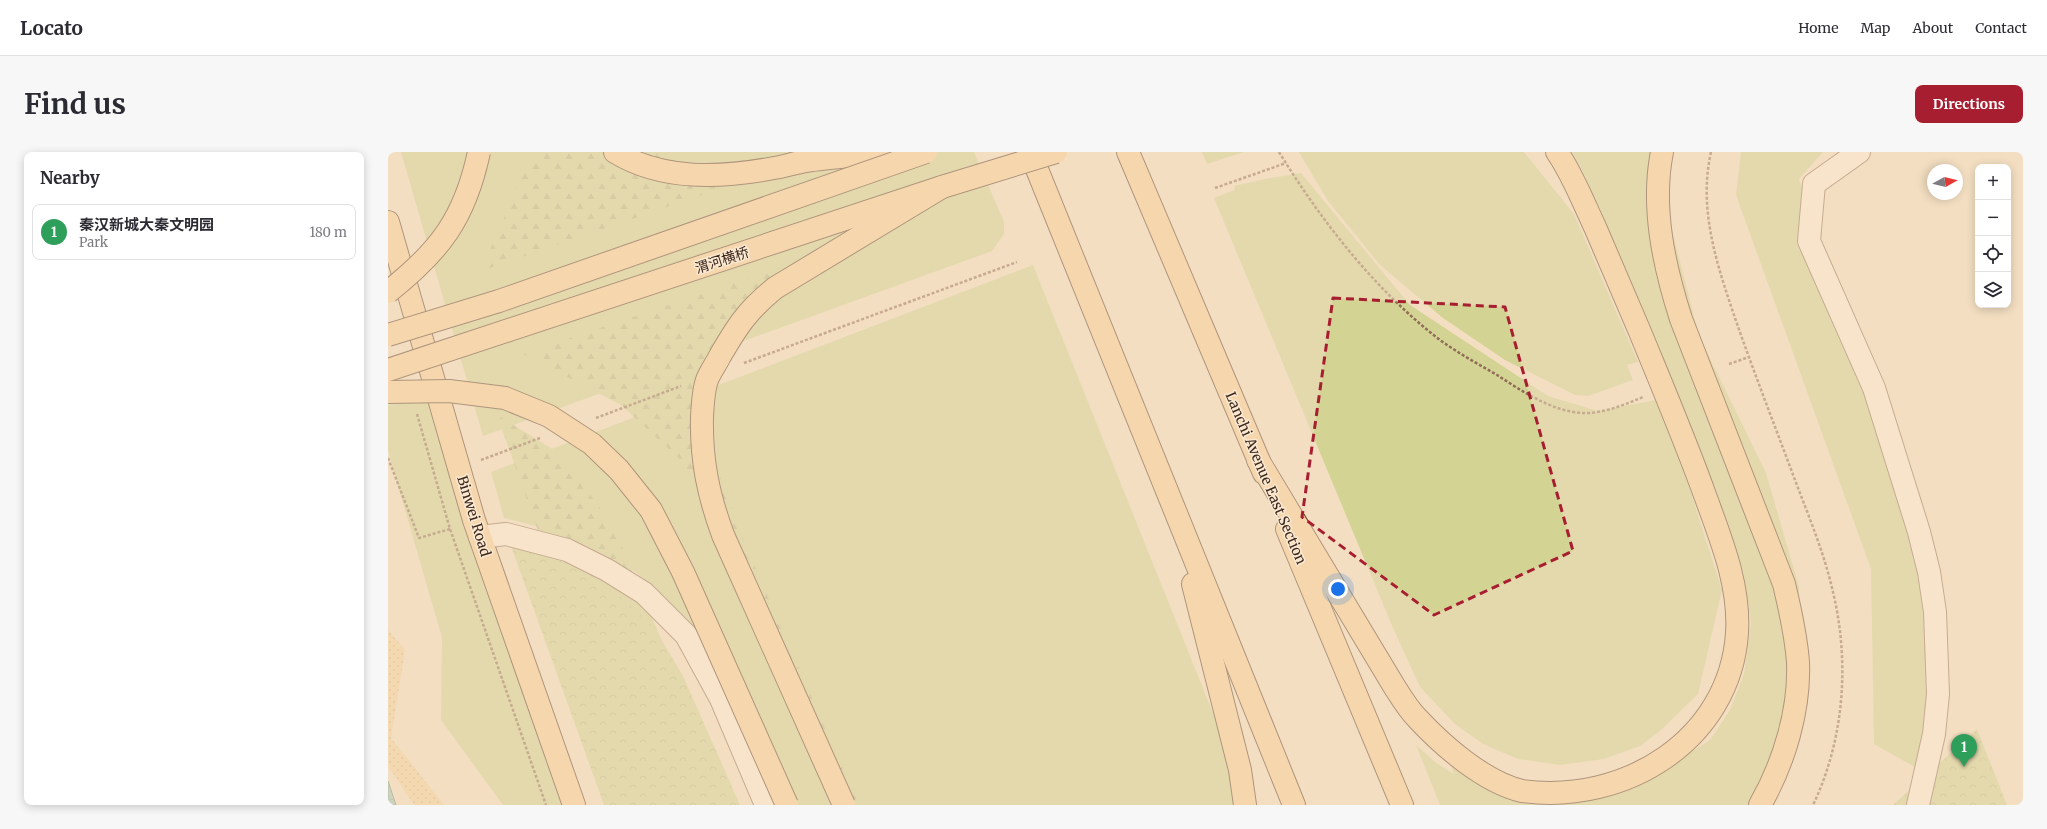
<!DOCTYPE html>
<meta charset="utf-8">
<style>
body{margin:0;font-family:Merriweather,"Noto Sans SC",serif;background:#f7f7f7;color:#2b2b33}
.controls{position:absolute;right:12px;top:12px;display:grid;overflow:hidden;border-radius:8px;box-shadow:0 2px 10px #0003}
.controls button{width:36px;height:36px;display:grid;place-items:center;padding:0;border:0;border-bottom:1px solid #e1e1e2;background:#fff;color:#2b2b33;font:20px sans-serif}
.compass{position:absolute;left:1539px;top:12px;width:36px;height:36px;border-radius:50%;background:#fff;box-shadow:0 2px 10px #0003;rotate:82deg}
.you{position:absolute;left:950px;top:437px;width:14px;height:14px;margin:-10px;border:3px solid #fff;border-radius:50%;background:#1a73e8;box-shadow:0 0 0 6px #1a73e833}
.badge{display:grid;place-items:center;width:26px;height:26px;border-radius:50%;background:#a71e30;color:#fff;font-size:13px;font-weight:700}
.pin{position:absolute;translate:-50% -33px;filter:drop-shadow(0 1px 2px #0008)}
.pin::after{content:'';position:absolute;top:21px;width:14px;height:12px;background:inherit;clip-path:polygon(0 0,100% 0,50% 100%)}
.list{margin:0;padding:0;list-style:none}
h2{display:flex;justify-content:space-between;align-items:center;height:52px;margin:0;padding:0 16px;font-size:17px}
h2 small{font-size:13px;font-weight:400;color:#7c7c81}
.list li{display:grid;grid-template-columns:26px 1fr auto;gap:12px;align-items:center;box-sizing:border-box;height:56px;margin:0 8px 8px;padding:0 8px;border:1px solid #e1e1e2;border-radius:8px}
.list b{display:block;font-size:15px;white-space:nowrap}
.list p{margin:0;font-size:13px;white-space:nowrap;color:#7c7c81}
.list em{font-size:13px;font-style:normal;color:#7c7c81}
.icon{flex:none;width:22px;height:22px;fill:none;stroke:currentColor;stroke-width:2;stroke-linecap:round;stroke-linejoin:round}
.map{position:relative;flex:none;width:1635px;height:653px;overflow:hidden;border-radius:8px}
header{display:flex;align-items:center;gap:24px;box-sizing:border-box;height:56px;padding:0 20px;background:#fff;border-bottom:1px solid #e1e1e2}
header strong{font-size:19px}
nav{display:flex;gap:22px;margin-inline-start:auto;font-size:14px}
.intro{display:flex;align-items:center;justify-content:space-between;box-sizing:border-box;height:96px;padding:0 24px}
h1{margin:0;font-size:28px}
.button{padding:10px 18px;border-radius:8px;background:#a71e30;color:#fff;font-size:14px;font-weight:700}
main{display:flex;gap:24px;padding:0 24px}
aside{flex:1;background:#fff;border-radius:8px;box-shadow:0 2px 10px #0003}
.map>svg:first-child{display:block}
.green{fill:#d3d394}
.forest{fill:url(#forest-firs)}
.sand{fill:url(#sand-dots)}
.park{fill:url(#park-crowns)}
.water{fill:url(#water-ripples);stroke:#6a9585}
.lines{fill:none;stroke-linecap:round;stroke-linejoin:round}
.minor-casing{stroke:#906d56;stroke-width:24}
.major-casing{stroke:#5d3c2b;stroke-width:24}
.path{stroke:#906d56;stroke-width:2.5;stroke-dasharray:3 2;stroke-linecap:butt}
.minor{stroke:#fdecd6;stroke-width:22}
.major{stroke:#fbce95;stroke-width:22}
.major-bridge-casing{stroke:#5d3c2b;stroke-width:24;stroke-linecap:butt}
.major-bridge{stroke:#fbce95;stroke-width:22}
.marked{fill:none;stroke:#a71e30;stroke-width:3;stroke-dasharray:8 5;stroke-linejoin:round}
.labels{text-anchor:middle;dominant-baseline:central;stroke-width:3;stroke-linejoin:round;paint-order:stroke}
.street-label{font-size:14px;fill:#3e281c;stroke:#fae9d2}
</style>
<header>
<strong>Locato</strong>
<nav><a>Home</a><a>Map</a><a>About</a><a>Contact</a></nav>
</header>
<div class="intro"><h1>Find us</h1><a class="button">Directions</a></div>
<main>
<aside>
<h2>Nearby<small></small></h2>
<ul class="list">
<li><span class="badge" style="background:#2e9e5b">1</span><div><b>秦汉新城大秦文明园</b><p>Park</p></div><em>180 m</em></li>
</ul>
</aside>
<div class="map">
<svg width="1635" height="653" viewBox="0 0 1635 653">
<defs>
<pattern id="forest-firs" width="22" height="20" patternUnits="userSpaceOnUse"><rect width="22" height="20" fill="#d3d394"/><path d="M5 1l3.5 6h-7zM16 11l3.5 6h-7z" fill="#b6b57f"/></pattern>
<pattern id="sand-dots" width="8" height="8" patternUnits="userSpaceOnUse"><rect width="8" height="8" fill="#f3d09b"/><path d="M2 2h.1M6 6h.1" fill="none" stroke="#d1b385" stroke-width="1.8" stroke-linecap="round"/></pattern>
<pattern id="park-crowns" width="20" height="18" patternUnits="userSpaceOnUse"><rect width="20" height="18" fill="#d3d394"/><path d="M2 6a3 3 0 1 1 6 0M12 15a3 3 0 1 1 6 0" fill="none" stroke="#b6b57f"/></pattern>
<pattern id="water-ripples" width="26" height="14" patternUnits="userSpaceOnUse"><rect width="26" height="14" fill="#a4c5b7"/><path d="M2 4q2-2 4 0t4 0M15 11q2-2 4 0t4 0" fill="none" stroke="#8ea99d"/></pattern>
</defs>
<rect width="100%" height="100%" fill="#f3dec1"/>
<g class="green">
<polygon points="13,0 586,0 616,70 616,82 604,99 95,284"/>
<polygon points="814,0 856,0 819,12"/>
<polygon points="911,0 1136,0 1186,62 1250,210 1239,213 1245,228 1200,244 1187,243 1117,208 1055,166 992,113 940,49"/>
<polygon points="1184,0 1266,0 1265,4 1311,184 1378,321 1411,435 1411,521 1396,598 1363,653 1052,653 1028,593 1047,610 1066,622 1046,568 1091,612 1151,639 1245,637 1322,588 1342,558 1356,522 1363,471 1355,418 1197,23"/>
<polygon points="1353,0 1435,0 1411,27 1537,403 1547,505 1532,618 1486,592 1483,417 1348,43"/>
<polygon points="913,21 1022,153 1160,244 1210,259 1273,247 1334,438 1310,542 1272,579 1252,594 1216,607 1172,613 1130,607 1095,592 1067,572 1032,535 1005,476 826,46 847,38 846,34 877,27"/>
<path d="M645 113 845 611 847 653H386C367 613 348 573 328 533 315 504 303 473 281 449 236 402 178 380 116 366L103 320Z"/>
<polygon points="42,247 188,653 115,653 53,568 54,486 0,299 0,253"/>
</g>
<g class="forest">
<polygon points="144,0 267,0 340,34 93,119"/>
<polygon points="391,116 321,234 321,294 356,390 471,653 447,653 297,312 233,253 135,202"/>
<polygon points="109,263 171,301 224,372 344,653 247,653"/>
</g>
<polygon class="sand" points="0,478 17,498 3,586 56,653 26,653 0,614"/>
<g class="park">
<polygon points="123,394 178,408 226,439 266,475 295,524 352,653 216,653"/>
<polygon points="1589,577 1619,653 1505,653"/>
</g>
<polygon class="water" points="0,629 8,653 0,653"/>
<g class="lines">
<defs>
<g id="minor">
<polyline points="1471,0 1426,32 1421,89 1486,236 1531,380 1541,420 1547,460 1550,542 1546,582 1530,653"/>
<polyline points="92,385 118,382 179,398 219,418 256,441 298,483 333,547 378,653"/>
</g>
<g id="major">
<path d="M227 0C275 29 333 26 386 16 399 14 412 9 425 8 459 3 493 3 528 0"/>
<polyline points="642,0 906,653"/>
<polyline points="740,0 876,321"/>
<path d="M1274 0C1263 55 1276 114 1293 167L1396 432C1402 457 1408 483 1410 510 1412 558 1396 611 1372 653"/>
<polyline points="0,70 86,368 186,653"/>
<path d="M870 308 1006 534C1013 545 1020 557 1029 566 1055 594 1096 630 1134 639 1238 653 1342 587 1349 481 1352 434 1334 390 1318 346 1298 290 1275 236 1252 180 1237 145 1222 110 1207 75 1195 50 1185 23 1169 0"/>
<polyline points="899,377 1014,653"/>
<polyline points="805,432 852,618 857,653"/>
</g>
</defs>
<use href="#minor" class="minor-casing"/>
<use href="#major" class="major-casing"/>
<g class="path">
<path d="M891 0C934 70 987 138 1052 188 1070 201 1090 212 1109 223 1134 239 1163 259 1194 261 1214 262 1236 253 1255 245"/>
<path d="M1323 0C1310 57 1329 113 1347 166 1365 218 1385 269 1404 320 1418 358 1435 397 1444 436 1462 507 1457 586 1425 653"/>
<polyline points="827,36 898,11"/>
<polyline points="356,211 629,110"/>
<polyline points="1341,212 1361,205"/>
<polyline points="29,262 62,377 158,653"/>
<polyline points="208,266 293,234"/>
<polyline points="0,306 31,386 62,377"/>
<polyline points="93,308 152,286"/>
</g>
<use href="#minor" class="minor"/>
<use href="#major" class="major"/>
<defs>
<g id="major-bridge">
<path d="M0 140C52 99 77 66 91 0"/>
<polyline points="0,183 111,149 538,0"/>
<polyline points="0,218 554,35 668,0"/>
<polyline points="0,240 61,239 117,246 161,264 204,292 231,318 263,358 295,420 399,653"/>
<path d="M456 653 335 383C320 342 313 308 314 264 315 252 315 239 319 228 322 220 328 212 332 204 350 173 359 159 387 136L554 35"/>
</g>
</defs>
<use href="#major-bridge" class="major-bridge-casing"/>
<use href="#major-bridge" class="major-bridge"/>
</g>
<path d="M0 0H1635V653H0ZM945 146 1117 155 1185 399 1046 463 914 365Z" fill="#f3dec1" fill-opacity=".55" fill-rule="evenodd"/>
<path class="marked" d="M945 146 1117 155 1185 399 1046 463 914 365Z"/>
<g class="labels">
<g class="street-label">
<text transform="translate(334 108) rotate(-18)">渭河横桥</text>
<text transform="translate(878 326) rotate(67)">Lanchi Avenue East Section</text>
<text transform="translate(86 364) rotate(73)">Binwei Road</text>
</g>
</g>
</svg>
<div class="controls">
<button>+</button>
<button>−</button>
<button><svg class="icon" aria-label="locate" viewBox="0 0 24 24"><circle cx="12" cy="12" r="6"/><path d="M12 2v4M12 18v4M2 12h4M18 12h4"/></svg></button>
<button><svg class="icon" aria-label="layers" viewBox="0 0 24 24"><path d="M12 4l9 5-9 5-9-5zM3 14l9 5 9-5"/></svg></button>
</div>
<svg class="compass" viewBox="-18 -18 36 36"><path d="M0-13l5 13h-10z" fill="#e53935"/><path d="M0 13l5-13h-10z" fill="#7c7c81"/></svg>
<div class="you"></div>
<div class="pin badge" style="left:1576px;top:615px;background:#2e9e5b">1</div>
</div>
</main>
